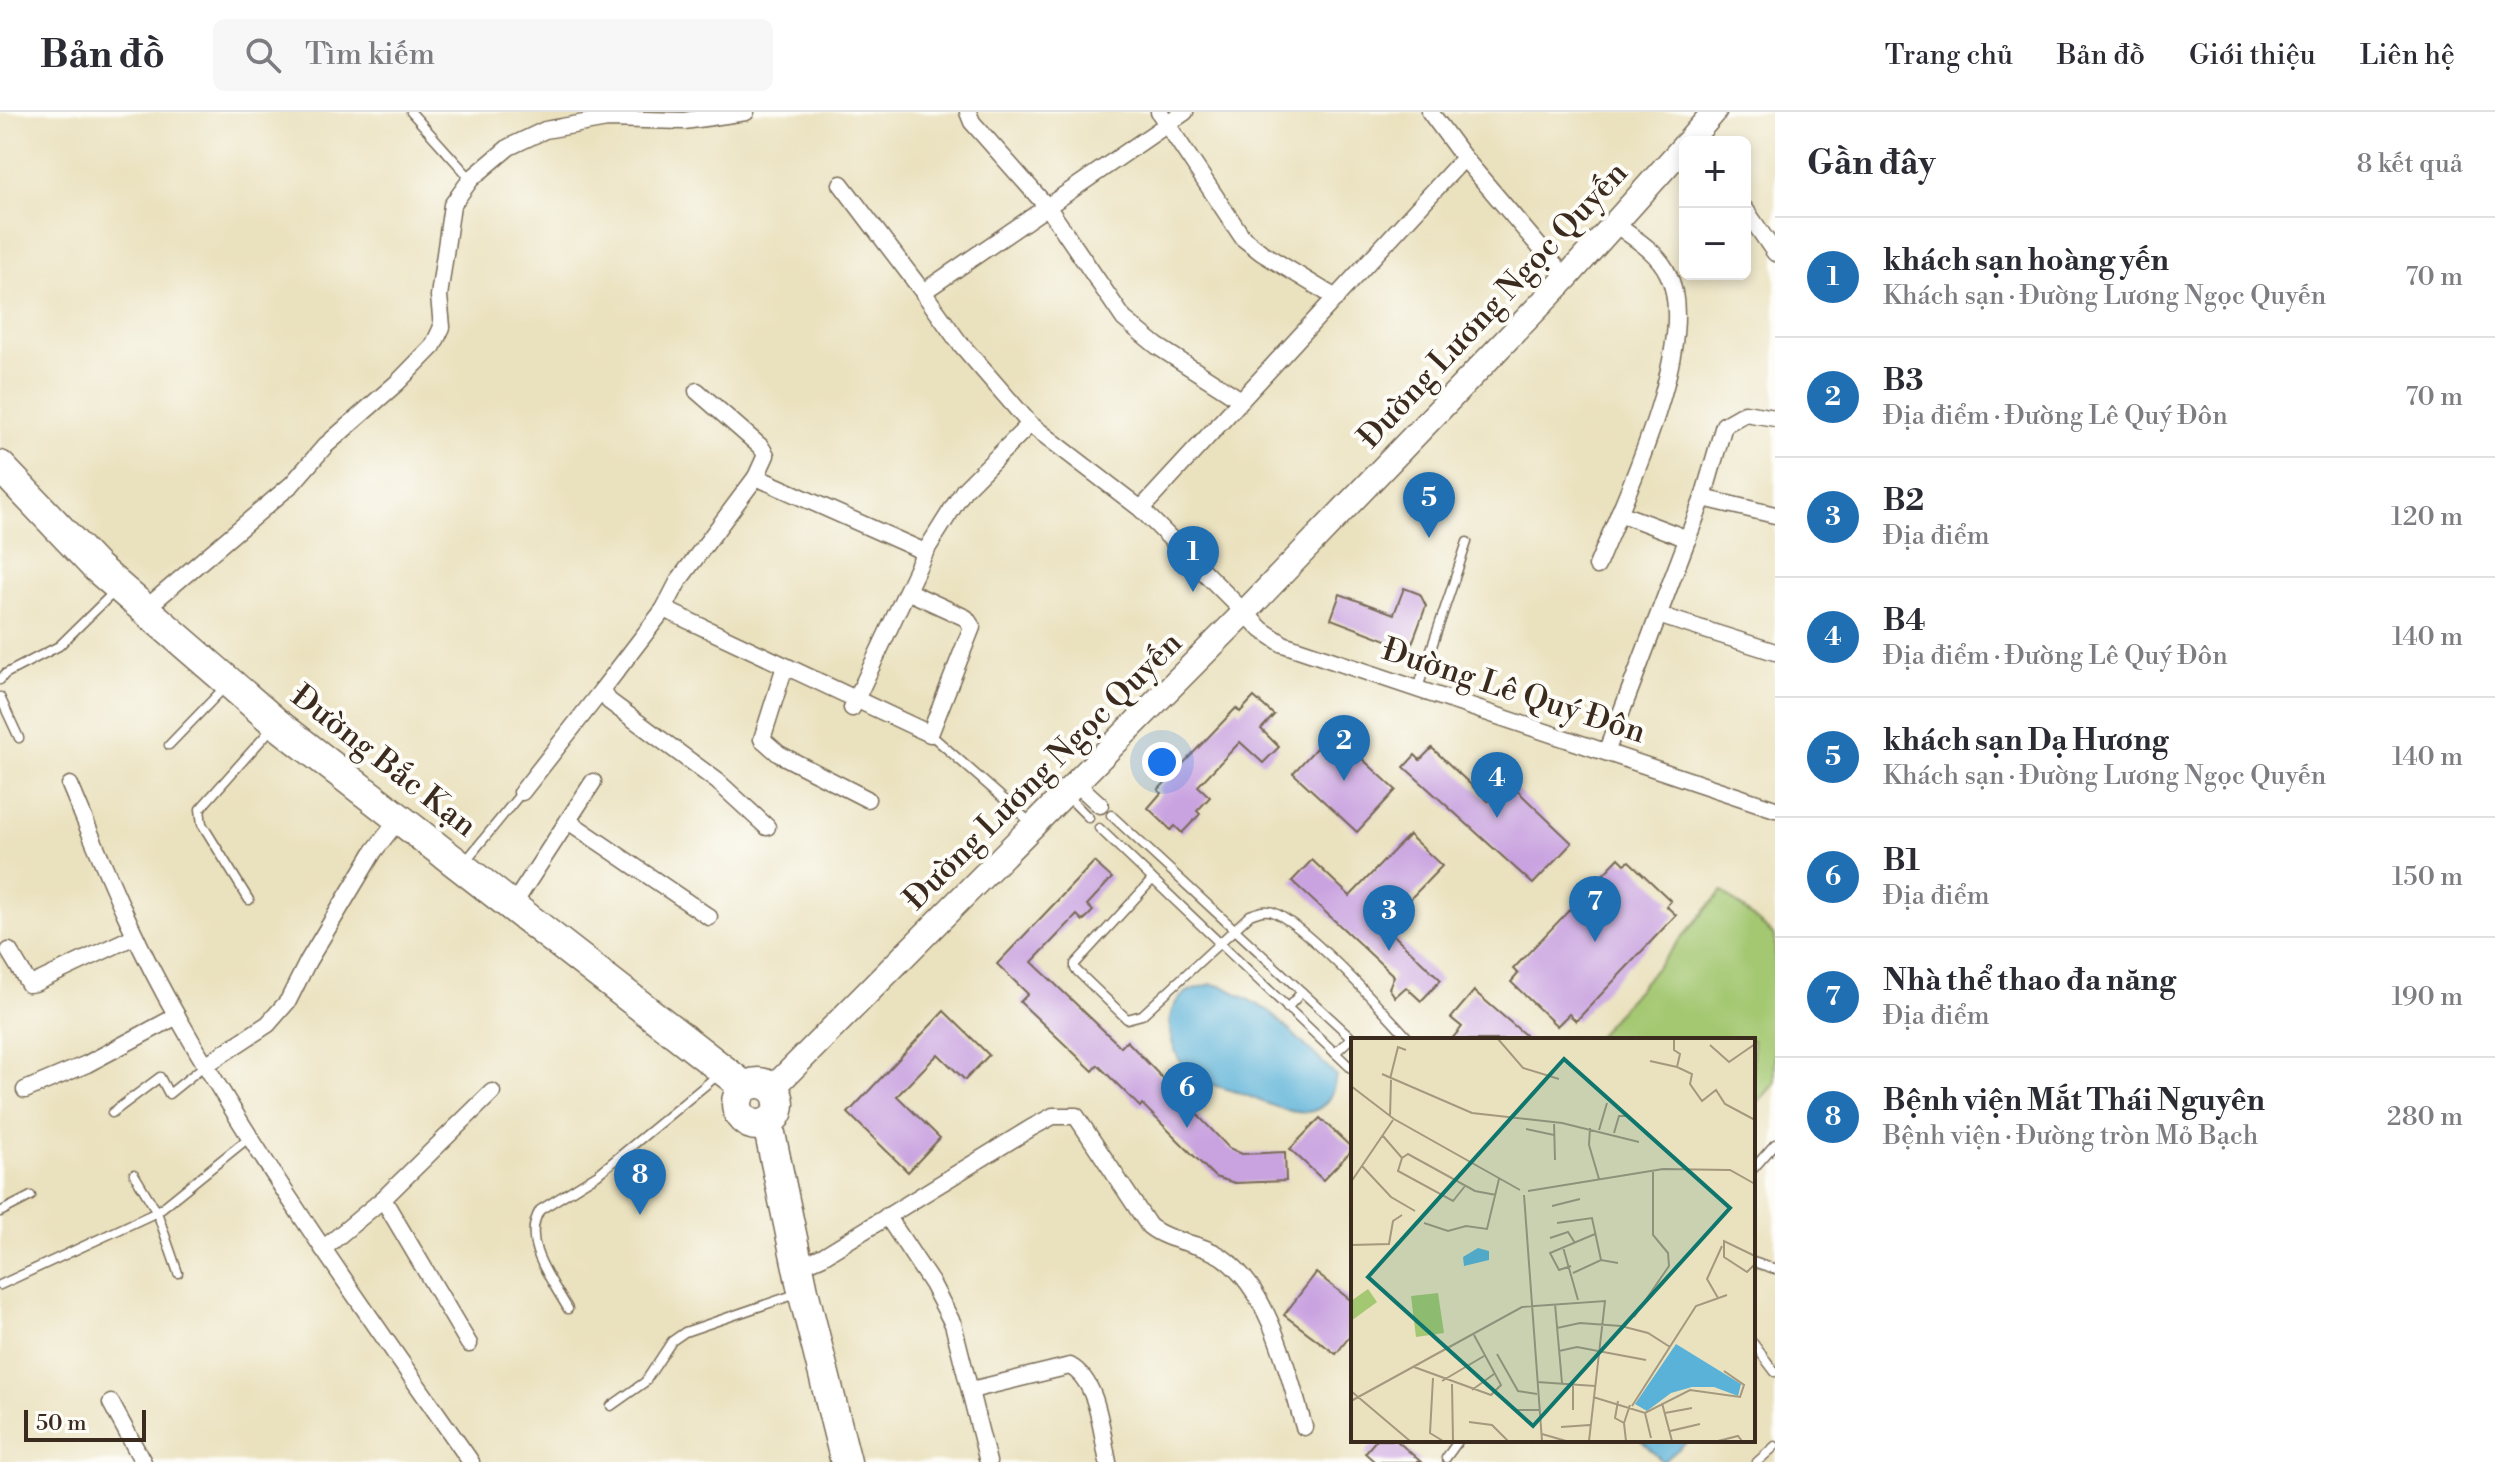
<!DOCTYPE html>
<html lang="vi">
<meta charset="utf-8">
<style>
body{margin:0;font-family:"Libre Bodoni",serif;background:#f7f7f7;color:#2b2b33}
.controls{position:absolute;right:24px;top:24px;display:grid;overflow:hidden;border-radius:12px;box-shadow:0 4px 12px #0003}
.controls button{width:72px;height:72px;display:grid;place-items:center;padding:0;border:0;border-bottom:2px solid #e1e1e2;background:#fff;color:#2b2b33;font:40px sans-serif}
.scale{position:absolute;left:24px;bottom:20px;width:122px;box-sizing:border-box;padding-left:8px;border:4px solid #3b2a1e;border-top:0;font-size:22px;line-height:28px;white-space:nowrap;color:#3b2a1e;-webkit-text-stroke:6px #fdfcf7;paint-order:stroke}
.you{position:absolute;left:1162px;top:650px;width:28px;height:28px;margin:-20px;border:6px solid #fff;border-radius:50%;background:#1a73e8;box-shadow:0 0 0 12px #1a73e833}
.badge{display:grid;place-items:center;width:52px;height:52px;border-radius:50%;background:#1f6fb2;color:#fff;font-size:26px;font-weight:700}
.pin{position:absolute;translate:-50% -66px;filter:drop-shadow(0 2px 4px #0008)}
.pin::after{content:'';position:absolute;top:42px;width:28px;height:24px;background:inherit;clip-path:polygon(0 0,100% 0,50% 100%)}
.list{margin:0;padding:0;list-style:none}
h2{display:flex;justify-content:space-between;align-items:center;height:104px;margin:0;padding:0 32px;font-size:34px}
h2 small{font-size:26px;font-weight:400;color:#7c7c81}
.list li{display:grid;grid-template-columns:52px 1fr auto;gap:24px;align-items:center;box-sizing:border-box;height:120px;padding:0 32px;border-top:2px solid #e1e1e2}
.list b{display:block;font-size:30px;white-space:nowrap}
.list p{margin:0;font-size:26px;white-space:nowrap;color:#7c7c81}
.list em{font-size:26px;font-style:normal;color:#7c7c81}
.icon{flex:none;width:44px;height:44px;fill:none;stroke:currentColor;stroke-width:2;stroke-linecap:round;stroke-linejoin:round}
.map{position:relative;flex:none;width:1775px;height:1350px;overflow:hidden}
header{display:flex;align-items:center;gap:48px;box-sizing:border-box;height:112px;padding:0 40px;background:#fff;border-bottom:2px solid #e1e1e2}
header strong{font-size:38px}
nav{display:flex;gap:44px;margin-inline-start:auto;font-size:28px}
.search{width:560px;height:72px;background:#f7f7f7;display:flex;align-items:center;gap:20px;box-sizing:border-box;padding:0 28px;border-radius:12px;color:#7c7c81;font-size:30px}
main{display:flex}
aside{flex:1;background:#fff}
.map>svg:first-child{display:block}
.green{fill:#a4c872;stroke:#707948;stroke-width:2}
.water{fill:#5bb2d8;stroke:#4b6e7b;stroke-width:2}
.building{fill:#c9a3e0}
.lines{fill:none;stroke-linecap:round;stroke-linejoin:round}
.lane-casing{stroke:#786a56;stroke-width:11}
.street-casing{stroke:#786a56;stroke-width:19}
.secondary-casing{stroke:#786a56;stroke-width:27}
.highway-casing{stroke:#786a56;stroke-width:33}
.lane{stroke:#fff;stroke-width:8}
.street{stroke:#fff;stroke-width:16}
.secondary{stroke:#fff;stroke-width:24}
.highway{stroke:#fff;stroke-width:30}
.labels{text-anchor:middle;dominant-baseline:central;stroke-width:8;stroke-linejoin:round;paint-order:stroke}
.street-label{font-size:32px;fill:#3b2a1e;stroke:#fdfcf7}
.inset-road{fill:none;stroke:#a4987e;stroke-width:2}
.view{fill:#0f766e;fill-opacity:0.15;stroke:#0f766e;stroke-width:4}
.inset-edge{fill:none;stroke:#3b2a1e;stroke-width:4}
</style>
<header>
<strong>Bản đồ</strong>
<div class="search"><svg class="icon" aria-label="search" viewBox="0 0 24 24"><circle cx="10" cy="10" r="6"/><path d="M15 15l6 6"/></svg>Tìm kiếm</div>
<nav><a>Trang chủ</a><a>Bản đồ</a><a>Giới thiệu</a><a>Liên hệ</a></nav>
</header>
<main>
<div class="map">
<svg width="1775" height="1350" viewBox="0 0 1775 1350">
<rect width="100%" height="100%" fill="#fdfcf7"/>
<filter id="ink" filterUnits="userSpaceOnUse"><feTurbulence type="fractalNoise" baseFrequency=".0125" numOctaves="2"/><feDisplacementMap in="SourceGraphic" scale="16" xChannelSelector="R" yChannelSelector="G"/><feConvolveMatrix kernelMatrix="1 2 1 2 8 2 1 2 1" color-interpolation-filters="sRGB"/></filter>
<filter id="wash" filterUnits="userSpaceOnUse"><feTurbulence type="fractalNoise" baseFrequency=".006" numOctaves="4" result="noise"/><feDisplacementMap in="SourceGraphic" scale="32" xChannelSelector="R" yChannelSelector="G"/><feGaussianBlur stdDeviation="1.8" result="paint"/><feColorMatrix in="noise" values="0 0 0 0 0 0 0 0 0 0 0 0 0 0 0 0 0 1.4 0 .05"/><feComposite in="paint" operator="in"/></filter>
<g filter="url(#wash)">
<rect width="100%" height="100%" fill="#eae1be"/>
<polygon class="green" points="1722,779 1775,824 1775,971 1753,996 1753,928 1594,928"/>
<g class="water">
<path d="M1212 872 1225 875 1269 899 1336 963C1328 1026 1274 993 1240 981 1225 976 1211 973 1196 968 1176 953 1159 911 1178 888 1186 878 1200 875 1212 872Z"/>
<polygon points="1641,1328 1689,1328 1663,1350"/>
</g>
<g id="blocks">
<g class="building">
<polygon points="1404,476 1420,482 1426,494 1410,537 1331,507 1340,482 1394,502"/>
<polygon points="1254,585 1274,603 1261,617 1279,635 1263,651 1240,630 1198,674 1210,685 1197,699 1200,702 1182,721 1175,714 1171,718 1148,696 1161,681 1158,678 1236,596 1240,600"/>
<polygon points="1332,619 1396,678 1357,720 1293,661"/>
<polygon points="1432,636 1488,689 1507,669 1572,731 1533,772 1404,655 1415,643 1420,648"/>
<polygon points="1409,723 1442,754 1384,814 1441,868 1421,889 1406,875 1395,885 1389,876 1394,864 1292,769 1312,748 1350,784"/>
<polygon points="1619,746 1625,752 1629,749 1671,789 1666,794 1676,803 1576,909 1569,902 1557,914 1511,870 1518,862 1513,857"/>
<polygon points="1094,750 1112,766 1087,793 1093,799 1083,809 1077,803 1032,850 1121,935 1127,929 1229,1036 1242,1042 1285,1040 1286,1069 1235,1071 1215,1065 1142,992 1140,995 1098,953 1093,959 1020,890 1028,882 997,852"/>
<polygon points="1474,879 1531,928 1451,928 1462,915 1451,906"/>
<polygon points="944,899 989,943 965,968 938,942 897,984 940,1026 908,1060 848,1001"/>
<polygon points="1320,1006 1353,1037 1323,1068 1290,1037"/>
<polygon points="1316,1161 1353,1190 1353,1220 1336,1242 1284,1203"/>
<polygon points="1376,1328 1396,1328 1421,1350 1375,1350 1365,1341"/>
</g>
</g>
</g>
<g filter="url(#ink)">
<use href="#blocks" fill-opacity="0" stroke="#786a56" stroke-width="2"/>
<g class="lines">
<defs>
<g id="lane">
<polyline points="411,0 471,67"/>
<polyline points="0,568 5,562 59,534 115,479"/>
<polyline points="1418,576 1467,430"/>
<polyline points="0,585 19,626"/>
<polyline points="930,622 1030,710"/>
<polyline points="169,633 224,576"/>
<polyline points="1068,685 1089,706"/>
<polyline points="1111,703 1354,928"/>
<polyline points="1099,716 1353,958"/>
<polyline points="464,751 522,680"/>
<path d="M1152 768 1075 852V857L1127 907 1142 903 1250 803C1258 800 1264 797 1273 800 1307 814 1383 898 1410 928"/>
<polyline points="249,788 202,712 200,697 273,615"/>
<polyline points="1287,896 1302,880"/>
<polyline points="1335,941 1351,926"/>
<polyline points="112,1001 160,965 169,982 205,953"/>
<polyline points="1753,1057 1775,1032"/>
<polyline points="134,1062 157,1100 178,1161"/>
<polyline points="0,1100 31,1084"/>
<polyline points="1753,1150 1775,1157"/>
<polyline points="0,1173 157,1100 251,1024"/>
<path d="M568 1197C552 1168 520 1130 540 1098L598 1062 719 962"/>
<polyline points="1753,1231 1775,1260"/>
<polyline points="611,1294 645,1270 672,1229 685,1220 799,1181"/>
<polyline points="1446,1346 1459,1328"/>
<polyline points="1757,1350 1775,1334"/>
</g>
<g id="street">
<polyline points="968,0 972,10 1049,97 1124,207 1157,234 1241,288"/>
<polyline points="1159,0 1243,126 1262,141 1336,186"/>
<polyline points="1185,0 923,180 958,229 1030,312 1141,397 1262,518 1283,532 1775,697"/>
<polyline points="1430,0 1464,46 1566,166"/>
<polyline points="841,72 923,180"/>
<polyline points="1745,97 1775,141"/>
<polyline points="697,279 761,335 766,343 756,365 925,440"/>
<polyline points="756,365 679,468 664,497 602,578 609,589 717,669 767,715"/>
<polyline points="1703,386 1775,403"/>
<polyline points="1141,397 1464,46"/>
<polyline points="1619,401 1688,427"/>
<path d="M1597 454C1624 387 1701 228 1668 162 1658 140 1634 126 1615 112"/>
<polyline points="145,497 292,372 325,334 398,270 433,234 442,215 439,184 452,93 471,67 509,35 545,18 607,7 684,9 746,0"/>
<polyline points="664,497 930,622 972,515 966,506 907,479"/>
<polyline points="1661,504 1775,540"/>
<polyline points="785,554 762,627 779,642 867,687"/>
<polyline points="852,596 925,440 964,378 1030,312"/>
<polyline points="1607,638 1703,386 1724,313 1745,301 1775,306"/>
<polyline points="1075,670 1100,693"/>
<path d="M70 673C103 751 134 830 177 904 265 1059 369 1204 471 1350"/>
<polyline points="522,680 602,578"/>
<polyline points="568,709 709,805"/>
<polyline points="511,796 593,670"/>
<polyline points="9,839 29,872 35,871 135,824"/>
<polyline points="207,952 268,912 288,889 308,849 374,739 399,707"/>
<polyline points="25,978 87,952 177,904"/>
<polyline points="383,1087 469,1232"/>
<polyline points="887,1104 932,1172 953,1212 988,1350"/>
<polyline points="323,1137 383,1087 492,980"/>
<path d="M798 1155 823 1144 1031 1016 1053 1004H1076L1149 1114C1170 1131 1200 1130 1222 1145 1271 1179 1288 1262 1304 1315"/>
<path d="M971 1278 1070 1254C1099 1270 1101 1320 1108 1350"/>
<polyline points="111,1291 143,1350"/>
</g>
<g id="secondary">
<polyline points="1688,30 1714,0"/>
<polyline points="773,976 1246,499 1566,166 1685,33"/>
</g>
<g id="highway">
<polyline points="0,354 96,455 276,611 745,975"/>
<circle cx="758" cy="992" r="21"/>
<polyline points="768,1012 803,1179 846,1350"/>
</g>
</defs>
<use href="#lane" class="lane-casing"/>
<use href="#street" class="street-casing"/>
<use href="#secondary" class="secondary-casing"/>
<use href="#highway" class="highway-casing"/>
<use href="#lane" class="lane"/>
<use href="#street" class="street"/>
<use href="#secondary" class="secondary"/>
<use href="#highway" class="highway"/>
</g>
</g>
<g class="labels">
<g class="street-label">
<text transform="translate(1493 193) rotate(-47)">Đường Lương Ngọc Quyến</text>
<text transform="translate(1514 579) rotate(18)">Đường Lê Quý Đôn</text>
<text transform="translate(384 649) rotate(38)">Đường Bắc Kạn</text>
<text transform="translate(1043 659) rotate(-45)">Đường Lương Ngọc Quyến</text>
</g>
</g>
<g transform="translate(1351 926)">
<rect width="404" height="404" fill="#eae1be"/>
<path d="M17 251 26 264 0 283V263ZM87 255 93 295 65 299 60 258Z" fill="#a4c872"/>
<path d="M127 210 138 213V222L113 228 112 219ZM325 306 390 346 387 358 363 349H341L320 355 296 373 284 366Z" fill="#5bb2d8"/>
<path class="inset-road" d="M147 1 172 30 208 41M359 7 378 24 404 6M299 23 326 29 329 16 323 12V1M326 29 341 36 339 46 351 63 365 52 374 66 404 82M31 36 121 75 211 85 288 104M39 41 47 9 55 12M0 48 43 81 169 152M39 78 40 42M203 84 204 122M239 90 238 107 248 141M175 91 203 97M248 92 256 65M263 95 268 78H275M32 98 51 120M51 120 57 116 124 153 145 157M51 120 47 133 102 163 114 148M11 128 40 159 64 173M0 144 42 82M177 153 312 131 379 132 404 146M173 157 191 403M201 168 229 161M73 185 97 193 115 188 136 191 148 141M206 185 241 180 250 222M199 200 217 194 224 205M0 207 38 206 42 183 51 177M212 209 227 262M404 218 373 203V219L396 234 404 226M220 228 208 232 199 215 244 196M222 235 250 222 267 225M367 260 356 241 371 208M204 266 211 345M283 279 318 228 317 215 302 197V134M206 290 229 285 270 288 297 295 319 309M208 313 226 309 295 322M146 316 167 353 186 356M63 329 140 357 150 347 123 297M82 340 79 395 92 403M91 343 133 318M186 344 244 348M101 346 102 403M121 352 143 336M0 353 59 403M242 359 294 375 339 352 389 359 393 347 373 333M0 363 171 269 254 263 238 403M267 363 264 380 273 385M311 365 321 403M281 368 345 268 376 257M163 372H188M222 372V346M294 375 300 400M314 375 341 370M118 384 141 387 157 403M210 389 239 387M319 393 349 386M191 396 215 403M275 403 273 385 279 367M367 403 387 398 391 403"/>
<path class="view" d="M213 21 379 170 182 388 17 239Z"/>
<rect width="404" height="404" class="inset-edge"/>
</g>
</svg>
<div class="controls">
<button>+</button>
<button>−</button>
</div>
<div class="scale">50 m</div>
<div class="you"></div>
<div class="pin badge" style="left:1193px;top:480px">1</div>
<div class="pin badge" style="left:1344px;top:669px">2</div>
<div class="pin badge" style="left:1389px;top:839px">3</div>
<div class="pin badge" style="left:1497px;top:706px">4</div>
<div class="pin badge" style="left:1429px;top:426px">5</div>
<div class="pin badge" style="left:1187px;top:1016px">6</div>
<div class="pin badge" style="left:1595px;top:830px">7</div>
<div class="pin badge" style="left:640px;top:1103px">8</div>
</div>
<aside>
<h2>Gần đây<small>8 kết quả</small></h2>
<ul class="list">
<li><span class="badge">1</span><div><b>khách sạn hoàng yến</b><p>Khách sạn · Đường Lương Ngọc Quyến</p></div><em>70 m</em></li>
<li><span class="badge">2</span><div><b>B3</b><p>Địa điểm · Đường Lê Quý Đôn</p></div><em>70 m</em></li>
<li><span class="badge">3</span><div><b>B2</b><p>Địa điểm</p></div><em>120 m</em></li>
<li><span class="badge">4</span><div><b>B4</b><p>Địa điểm · Đường Lê Quý Đôn</p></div><em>140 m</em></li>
<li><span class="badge">5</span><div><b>khách sạn Dạ Hương</b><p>Khách sạn · Đường Lương Ngọc Quyến</p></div><em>140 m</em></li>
<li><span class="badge">6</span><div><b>B1</b><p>Địa điểm</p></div><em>150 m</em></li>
<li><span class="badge">7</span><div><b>Nhà thể thao đa năng</b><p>Địa điểm</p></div><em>190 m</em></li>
<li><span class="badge">8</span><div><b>Bệnh viện Mắt Thái Nguyên</b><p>Bệnh viện · Đường tròn Mỏ Bạch</p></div><em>280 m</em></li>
</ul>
</aside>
</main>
